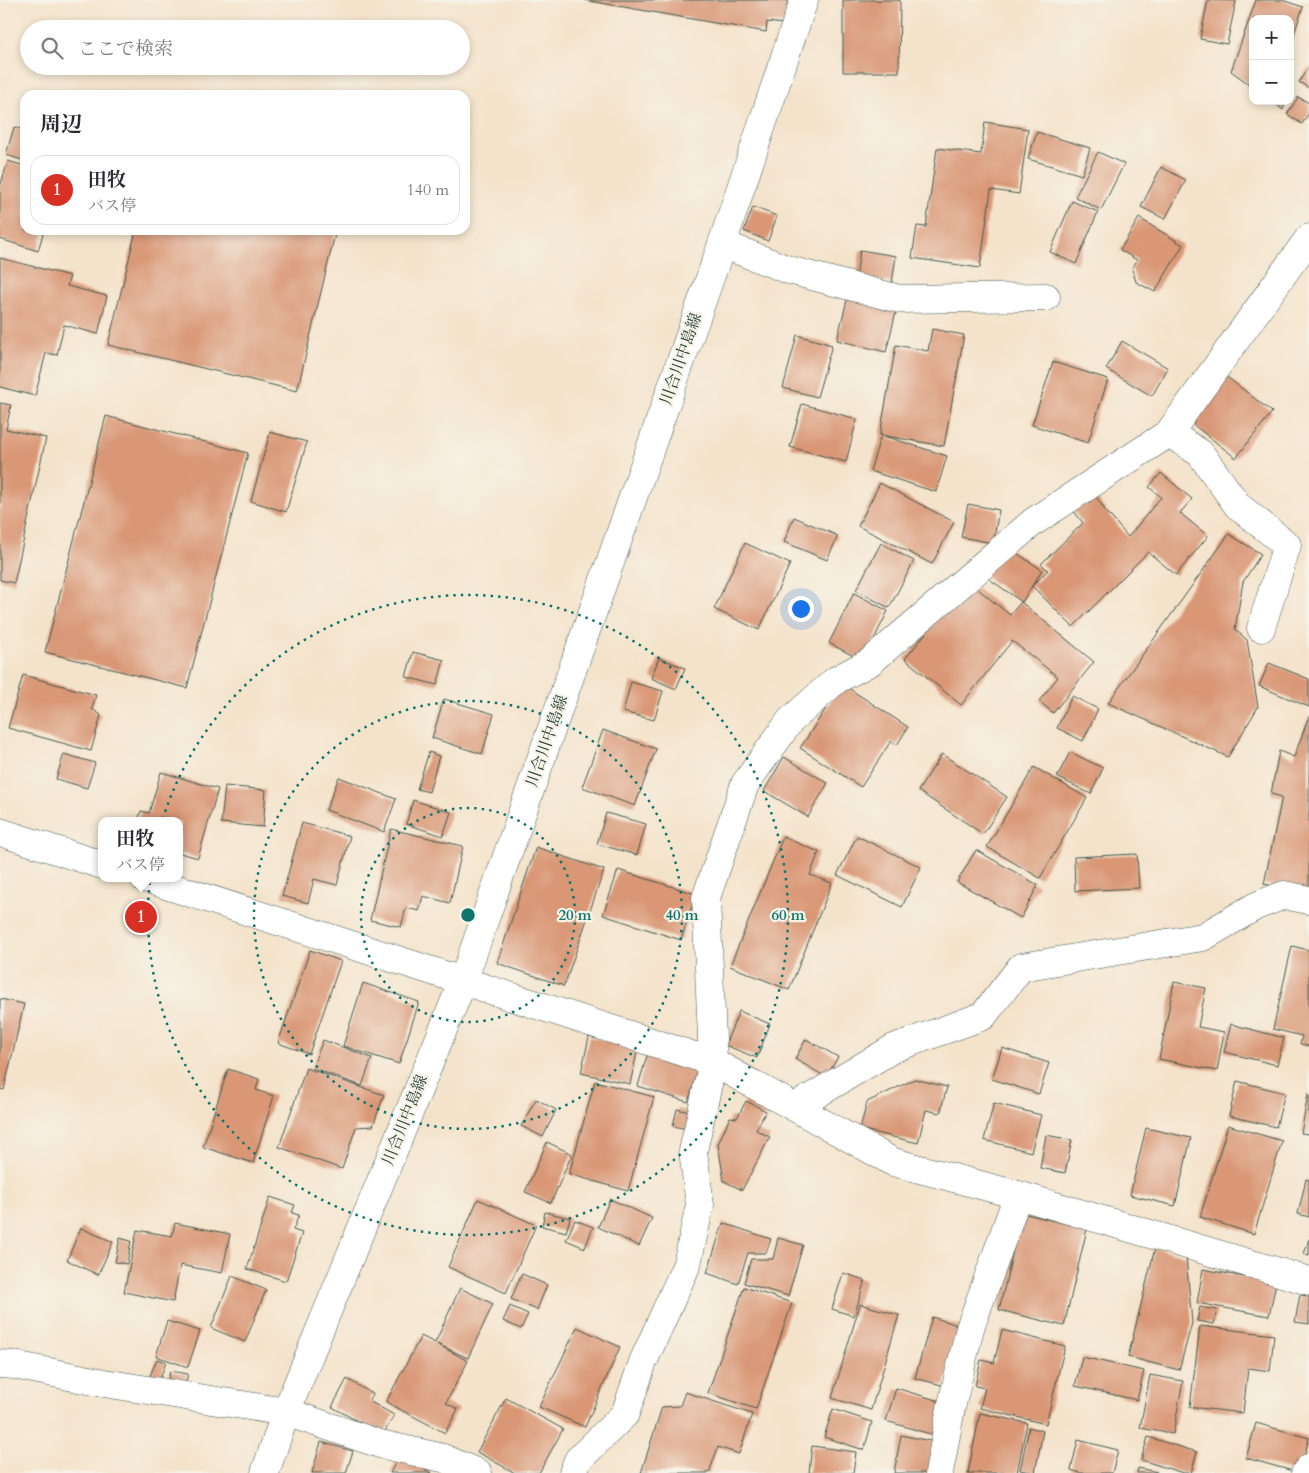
<!DOCTYPE html>
<html lang="ja">
<meta charset="utf-8">
<style>
body{margin:0;font-family:Cardo,"Noto Serif JP",serif;background:#f7f7f7;color:#2b2b33}
.controls{position:absolute;right:15px;top:15px;display:grid;overflow:hidden;border-radius:10px;box-shadow:0 2px 8px #0003}
.controls button{width:45px;height:45px;display:grid;place-items:center;padding:0;border:0;border-bottom:1px solid #e1e1e2;background:#fff;color:#2b2b33;font:25px sans-serif}
.you{position:absolute;left:800px;top:608px;width:18px;height:18px;margin:-12px;border:4px solid #fff;border-radius:50%;background:#1a73e8;box-shadow:0 0 0 8px #1a73e833}
.badge{display:grid;place-items:center;width:32px;height:32px;border-radius:50%;background:#d93025;color:#fff;font-size:16px;font-weight:700}
.pin{position:absolute;translate:-50% -50%;border:2px solid #fff;box-shadow:0 1px 5px #0006}
.popup{position:absolute;left:98px;top:817px;width:85px;height:65px;box-sizing:border-box;display:grid;place-content:center;border-radius:10px;background:#fff;filter:drop-shadow(0 1px 4px #0005);font-size:16px;white-space:nowrap;color:#7c7c81}
.popup b{font-size:19px;color:#2b2b33}
.popup::after{content:'';position:absolute;left:50%;top:100%;margin-left:-10px;border:10px solid transparent;border-top-color:#fff}
.list{margin:0;padding:0;list-style:none}
h2{display:flex;justify-content:space-between;align-items:center;height:65px;margin:0;padding:0 20px;font-size:21px}
h2 small{font-size:16px;font-weight:400;color:#7c7c81}
.list li{display:grid;grid-template-columns:32px 1fr auto;gap:15px;align-items:center;box-sizing:border-box;height:70px;margin:0 10px 10px;padding:0 10px;border:1px solid #e1e1e2;border-radius:15px}
.list b{display:block;font-size:19px;white-space:nowrap}
.list p{margin:0;font-size:16px;white-space:nowrap;color:#7c7c81}
.list em{font-size:16px;font-style:normal;color:#7c7c81}
.icon{flex:none;width:28px;height:28px;fill:none;stroke:currentColor;stroke-width:2;stroke-linecap:round;stroke-linejoin:round}
.map{position:relative;flex:none;width:1309px;height:1473px;overflow:hidden}
.search{position:absolute;background:#fff;box-shadow:0 2px 8px #0003;left:20px;top:20px;width:450px;height:55px;display:flex;align-items:center;gap:12px;box-sizing:border-box;padding:0 18px;border-radius:28px;color:#7c7c81;font-size:19px}
.panel{position:absolute;background:#fff;box-shadow:0 2px 8px #0003;left:20px;top:90px;width:450px;height:145px;border-radius:15px}
.map>svg:first-child{display:block}
.building{fill:#d99776}
.lines{fill:none;stroke-linecap:round;stroke-linejoin:round}
.street-casing{stroke:#3f564b;stroke-width:29}
.secondary-casing{stroke:#3f564b;stroke-width:29}
.street{stroke:#fff;stroke-width:28}
.secondary{stroke:#fff;stroke-width:28}
.ring{fill:none;stroke:#0f766e;stroke-width:2.5;stroke-dasharray:2.5 5}
.labels{text-anchor:middle;dominant-baseline:central;stroke-width:4.5;stroke-linejoin:round;paint-order:stroke}
.street-label{font-size:16px;fill:#1f3d34;stroke:#f7f3e8}
.centre{fill:#0f766e;stroke:#f7f3e8;stroke-width:2.5}
.ring-label{font-size:15px;text-anchor:middle;font-weight:bold;fill:#0f766e;stroke:#f7f3e8;stroke-width:4.5;stroke-linejoin:round;paint-order:stroke}
</style>
<div class="map">
<svg width="1309" height="1473" viewBox="0 0 1309 1473">
<rect width="100%" height="100%" fill="#f7f3e8"/>
<filter id="ink" filterUnits="userSpaceOnUse"><feTurbulence type="fractalNoise" baseFrequency=".02" numOctaves="2"/><feDisplacementMap in="SourceGraphic" scale="10" xChannelSelector="R" yChannelSelector="G"/><feConvolveMatrix kernelMatrix="1 2 1 2 8 2 1 2 1" color-interpolation-filters="sRGB"/></filter>
<filter id="wash" filterUnits="userSpaceOnUse"><feTurbulence type="fractalNoise" baseFrequency=".0096" numOctaves="4" result="noise"/><feDisplacementMap in="SourceGraphic" scale="20" xChannelSelector="R" yChannelSelector="G"/><feGaussianBlur stdDeviation="1.12" result="paint"/><feColorMatrix in="noise" values="0 0 0 0 0 0 0 0 0 0 0 0 0 0 0 0 0 1.4 0 .05"/><feComposite in="paint" operator="in"/></filter>
<g filter="url(#wash)">
<rect width="100%" height="100%" fill="#f4e3cb"/>
<g id="blocks">
<g class="building">
<polygon points="584,0 788,0 784,24 767,22 766,32"/>
<polygon points="843,0 900,0 899,72 843,72"/>
<polygon points="1208,0 1236,1 1227,44 1200,39"/>
<polygon points="1256,0 1282,0 1303,7 1291,43 1290,19 1253,19 1253,87 1231,71"/>
<polygon points="1309,66 1309,88 1299,82"/>
<polygon points="1298,97 1309,103 1309,113 1302,124 1287,114"/>
<polygon points="1272,101 1286,101 1283,110"/>
<polygon points="985,122 1028,129 1019,194 991,190 980,268 912,258 917,226 926,227 937,148 981,154"/>
<polygon points="14,127 25,130 25,161 6,155"/>
<polygon points="1037,132 1090,148 1082,175 1028,159"/>
<polygon points="1098,152 1124,164 1101,210 1075,197"/>
<polygon points="8,161 25,166 25,230 44,230 38,251 0,239 0,187"/>
<polygon points="1161,167 1186,180 1165,219 1141,207"/>
<polygon points="1072,201 1098,212 1076,264 1050,252"/>
<polygon points="753,207 777,216 768,241 744,231"/>
<polygon points="1139,218 1183,245 1155,292 1136,282 1132,269 1137,260 1120,250"/>
<polygon points="136,230 336,230 297,391 108,345"/>
<polygon points="860,250 896,256 892,283 856,278"/>
<polygon points="0,258 70,276 67,286 107,296 98,334 64,325 57,355 46,353 35,396 0,387"/>
<polygon points="848,296 897,308 886,352 837,340"/>
<polygon points="932,329 964,335 944,446 880,435 896,345 928,351"/>
<polygon points="797,335 832,345 817,397 783,388"/>
<polygon points="1122,341 1168,368 1152,396 1106,369"/>
<polygon points="1053,362 1108,379 1088,443 1032,425"/>
<polygon points="1222,373 1272,412 1236,458 1186,419"/>
<polygon points="0,403 11,405 6,429 46,438 14,583 0,580"/>
<polygon points="802,404 857,419 846,462 790,447"/>
<polygon points="106,416 248,453 187,688 45,652"/>
<polygon points="270,432 307,442 286,512 251,501"/>
<polygon points="881,435 947,456 936,492 870,471"/>
<polygon points="1161,473 1192,499 1180,513 1208,536 1176,575 1148,552 1073,627 1032,586 1022,602 985,576 1006,546 1042,570 1032,586 1048,570 1041,564 1083,523 1073,510 1093,492 1105,510 1128,537 1161,497 1149,487"/>
<polygon points="880,483 954,522 932,564 858,526"/>
<polygon points="968,504 999,510 993,543 961,537"/>
<polygon points="794,517 838,536 827,560 784,542"/>
<polygon points="1229,534 1261,554 1243,582 1235,629 1247,640 1258,707 1228,757 1108,703"/>
<polygon points="745,543 790,564 759,630 714,609"/>
<polygon points="881,543 914,561 889,608 856,590"/>
<polygon points="968,581 1010,615 1021,602 1094,662 1053,713 1039,701 1058,677 1012,641 961,705 905,659"/>
<polygon points="854,593 888,611 863,661 829,643"/>
<polygon points="413,652 444,660 437,685 406,677"/>
<polygon points="659,658 685,668 676,689 651,678"/>
<polygon points="1269,663 1309,679 1309,707 1259,686"/>
<polygon points="23,675 96,695 92,709 101,715 91,751 8,728"/>
<polygon points="631,682 663,691 654,720 623,712"/>
<polygon points="842,684 908,727 897,745 891,741 861,787 800,748"/>
<polygon points="1072,696 1098,709 1083,741 1057,728"/>
<polygon points="444,699 494,714 482,754 432,738"/>
<polygon points="1309,716 1309,893 1264,884 1282,797 1271,794 1279,751 1294,757"/>
<polygon points="603,730 656,749 635,806 582,787"/>
<polygon points="429,752 439,756 429,792 417,789"/>
<polygon points="1070,752 1103,768 1091,794 1057,777"/>
<polygon points="64,754 95,763 87,788 56,779"/>
<polygon points="942,754 1007,797 983,834 918,791"/>
<polygon points="784,757 828,783 808,817 764,791"/>
<polygon points="1034,767 1087,798 1040,878 987,847"/>
<polygon points="161,772 218,789 198,858 180,853 180,821 138,821 141,811 149,813"/>
<polygon points="339,777 396,799 384,832 326,810"/>
<polygon points="225,786 266,790 263,827 221,823"/>
<polygon points="413,800 451,812 443,836 406,824"/>
<polygon points="606,813 646,824 637,855 597,844"/>
<polygon points="302,823 350,836 337,885 314,879 308,903 282,896"/>
<polygon points="391,829 463,846 450,903 423,896 419,911 406,908 401,927 370,920"/>
<polygon points="857,836 921,867 902,907 837,875"/>
<polygon points="783,837 819,852 810,875 832,883 789,990 730,966"/>
<polygon points="536,847 604,870 564,986 497,963"/>
<polygon points="976,850 1038,885 1021,918 957,882"/>
<polygon points="1137,854 1139,888 1075,891 1074,857"/>
<polygon points="618,870 696,894 681,940 603,915"/>
<polygon points="1292,946 1309,950 1309,1046 1300,1044 1302,1036 1273,1029"/>
<polygon points="310,950 341,961 309,1054 278,1043"/>
<polygon points="1174,982 1206,988 1198,1027 1224,1032 1217,1071 1159,1059"/>
<polygon points="363,983 419,1002 399,1064 343,1046"/>
<polygon points="0,999 24,1004 4,1090 0,1089"/>
<polygon points="739,1011 770,1024 757,1058 725,1045"/>
<polygon points="1231,1024 1284,1038 1277,1065 1224,1052"/>
<polygon points="589,1037 638,1048 630,1084 581,1073"/>
<polygon points="806,1039 838,1057 826,1077 795,1059"/>
<polygon points="323,1040 372,1058 362,1086 312,1068"/>
<polygon points="1002,1048 1049,1063 1039,1094 992,1079"/>
<polygon points="649,1049 700,1066 688,1102 638,1086"/>
<polygon points="306,1068 384,1095 373,1126 356,1127 342,1169 279,1147"/>
<polygon points="228,1069 259,1079 256,1090 274,1096 253,1163 203,1147"/>
<polygon points="915,1079 947,1087 940,1113 926,1110 918,1143 860,1129 867,1102"/>
<polygon points="595,1081 654,1097 628,1191 569,1174"/>
<polygon points="1237,1081 1285,1093 1276,1127 1229,1116"/>
<polygon points="1308,1094 1309,1094 1309,1134 1301,1133"/>
<polygon points="536,1099 556,1110 543,1137 521,1126"/>
<polygon points="746,1101 766,1111 756,1130 770,1137 742,1190 724,1181 718,1144 730,1117 737,1118"/>
<polygon points="994,1103 1041,1115 1031,1152 984,1140"/>
<polygon points="677,1109 695,1113 692,1130 673,1126"/>
<polygon points="1228,1125 1282,1141 1254,1234 1200,1217"/>
<polygon points="1146,1128 1191,1138 1175,1206 1130,1195"/>
<polygon points="1046,1135 1072,1140 1065,1173 1040,1168"/>
<polygon points="547,1142 572,1154 551,1203 525,1192"/>
<polygon points="1306,1179 1309,1180 1309,1217 1298,1214"/>
<polygon points="270,1197 295,1205 292,1213 299,1215 293,1230 302,1233 286,1281 247,1269"/>
<polygon points="478,1199 536,1225 506,1293 448,1267"/>
<polygon points="610,1199 652,1218 639,1246 598,1227"/>
<polygon points="545,1212 570,1218 566,1232 542,1226"/>
<polygon points="1022,1213 1087,1229 1064,1326 999,1310"/>
<polygon points="575,1220 593,1227 585,1248 566,1240"/>
<polygon points="175,1223 230,1234 222,1273 180,1265 173,1302 124,1292 137,1230 172,1236"/>
<polygon points="723,1223 771,1239 766,1253 748,1253 738,1284 707,1273"/>
<polygon points="81,1228 113,1242 98,1275 67,1260"/>
<polygon points="120,1238 131,1241 127,1264 115,1262"/>
<polygon points="778,1238 803,1245 788,1296 744,1283 751,1259 773,1259"/>
<polygon points="1309,1239 1309,1255 1304,1254"/>
<polygon points="1155,1248 1186,1256 1192,1323 1179,1370 1128,1357"/>
<polygon points="1203,1269 1276,1283 1269,1316 1197,1303"/>
<polygon points="843,1273 865,1280 854,1316 832,1309"/>
<polygon points="522,1274 547,1285 537,1310 511,1299"/>
<polygon points="232,1276 266,1290 245,1342 211,1328"/>
<polygon points="744,1287 792,1303 756,1409 708,1393"/>
<polygon points="460,1288 493,1304 468,1358 437,1344 468,1361 446,1403 458,1409 445,1433 386,1402 421,1336 435,1343"/>
<polygon points="1300,1295 1309,1296 1309,1324 1295,1322"/>
<polygon points="860,1304 899,1315 871,1410 832,1398"/>
<polygon points="510,1306 528,1314 521,1329 503,1321"/>
<polygon points="1200,1307 1217,1310 1214,1324 1197,1321"/>
<polygon points="932,1317 961,1326 945,1386 915,1378"/>
<polygon points="167,1321 200,1331 188,1367 156,1356"/>
<polygon points="1200,1326 1274,1335 1270,1371 1248,1368 1243,1413 1190,1407"/>
<polygon points="577,1327 620,1347 585,1427 539,1407"/>
<polygon points="1002,1330 1065,1346 1046,1424 980,1408 985,1388 975,1386 981,1360 994,1363"/>
<polygon points="1082,1357 1144,1371 1137,1400 1075,1386"/>
<polygon points="157,1359 166,1362 159,1382 149,1378"/>
<polygon points="170,1371 188,1374 184,1390 167,1387"/>
<polygon points="1150,1375 1183,1381 1173,1434 1140,1428"/>
<polygon points="347,1379 373,1394 369,1401 394,1415 383,1435 332,1407"/>
<polygon points="896,1388 946,1403 937,1436 886,1421"/>
<polygon points="685,1392 752,1414 739,1454 718,1447 709,1473 641,1473 662,1407 680,1406"/>
<polygon points="506,1398 563,1429 539,1473 515,1473 477,1452"/>
<polygon points="833,1409 872,1422 864,1450 824,1437"/>
<polygon points="980,1413 1027,1423 1017,1473 968,1473"/>
<polygon points="1256,1423 1309,1438 1300,1473 1246,1458"/>
<polygon points="1029,1427 1043,1431 1035,1473 1020,1470"/>
<polygon points="901,1435 935,1442 928,1473 894,1473"/>
<polygon points="1148,1437 1197,1452 1191,1473 1183,1473 1141,1460"/>
<polygon points="1078,1440 1118,1450 1112,1473 1080,1473 1071,1470"/>
<polygon points="321,1442 353,1451 346,1473 312,1473"/>
<polygon points="812,1446 856,1452 853,1473 809,1473"/>
<polygon points="399,1456 432,1473 390,1473"/>
<polygon points="1138,1468 1157,1472 1157,1473 1137,1473"/>
</g>
</g>
</g>
<g filter="url(#ink)">
<use href="#blocks" fill-opacity="0" stroke="#3f564b" stroke-width="1"/>
<g class="lines">
<defs>
<g id="street">
<polyline points="722,244 789,270 899,299 1046,297"/>
<polyline points="1169,433 1200,453 1238,506 1287,545 1261,628"/>
<polyline points="463,981 713,1062 893,1162 1018,1195 1309,1281"/>
<polyline points="795,1107 894,1048 983,1016 1021,967 1203,937 1256,906 1284,895 1309,900"/>
<polyline points="0,1364 14,1365 104,1383 286,1412 380,1444 443,1458 478,1473"/>
<polyline points="573,1473 578,1460 625,1414 643,1362 687,1264 700,1205 693,1151 713,1062 706,898 745,784 790,721 836,680 870,662 1033,522 1169,433 1309,238"/>
<polyline points="939,1473 951,1408 970,1328 1018,1195"/>
<polyline points="1305,1473 1309,1468"/>
</g>
<g id="secondary">
<polyline points="0,832 102,865"/>
<polyline points="144,878 463,981"/>
<polyline points="265,1473 286,1412 463,981 722,244 804,0"/>
</g>
</defs>
<use href="#street" class="street-casing"/>
<use href="#secondary" class="secondary-casing"/>
<use href="#street" class="street"/>
<use href="#secondary" class="secondary"/>
</g>
</g>
<g class="ring">
<circle cx="468" cy="915" r="107"/>
<circle cx="468" cy="915" r="214"/>
<circle cx="468" cy="915" r="320"/>
</g>
<g class="labels">
<g class="street-label">
<text transform="translate(681 359) rotate(-71)">川合川中島線</text>
<text transform="translate(547 741) rotate(-71)">川合川中島線</text>
<text transform="translate(405 1120) rotate(-68)">川合川中島線</text>
</g>
</g>
<circle cx="468" cy="915" r="8" class="centre"/>
<g class="ring-label">
<text x="575" y="920">20 m</text>
<text x="682" y="920">40 m</text>
<text x="788" y="920">60 m</text>
</g>
</svg>
<div class="controls">
<button>+</button>
<button>−</button>
</div>
<div class="you"></div>
<div class="pin badge" style="left:141px;top:917px">1</div>
<div class="popup"><b>田牧</b>バス停</div>
<div class="search"><svg class="icon" aria-label="search" viewBox="0 0 24 24"><circle cx="10" cy="10" r="6"/><path d="M15 15l6 6"/></svg>ここで検索</div>
<section class="panel">
<h2>周辺<small></small></h2>
<ul class="list">
<li><span class="badge">1</span><div><b>田牧</b><p>バス停</p></div><em>140 m</em></li>
</ul>
</section>
</div>
